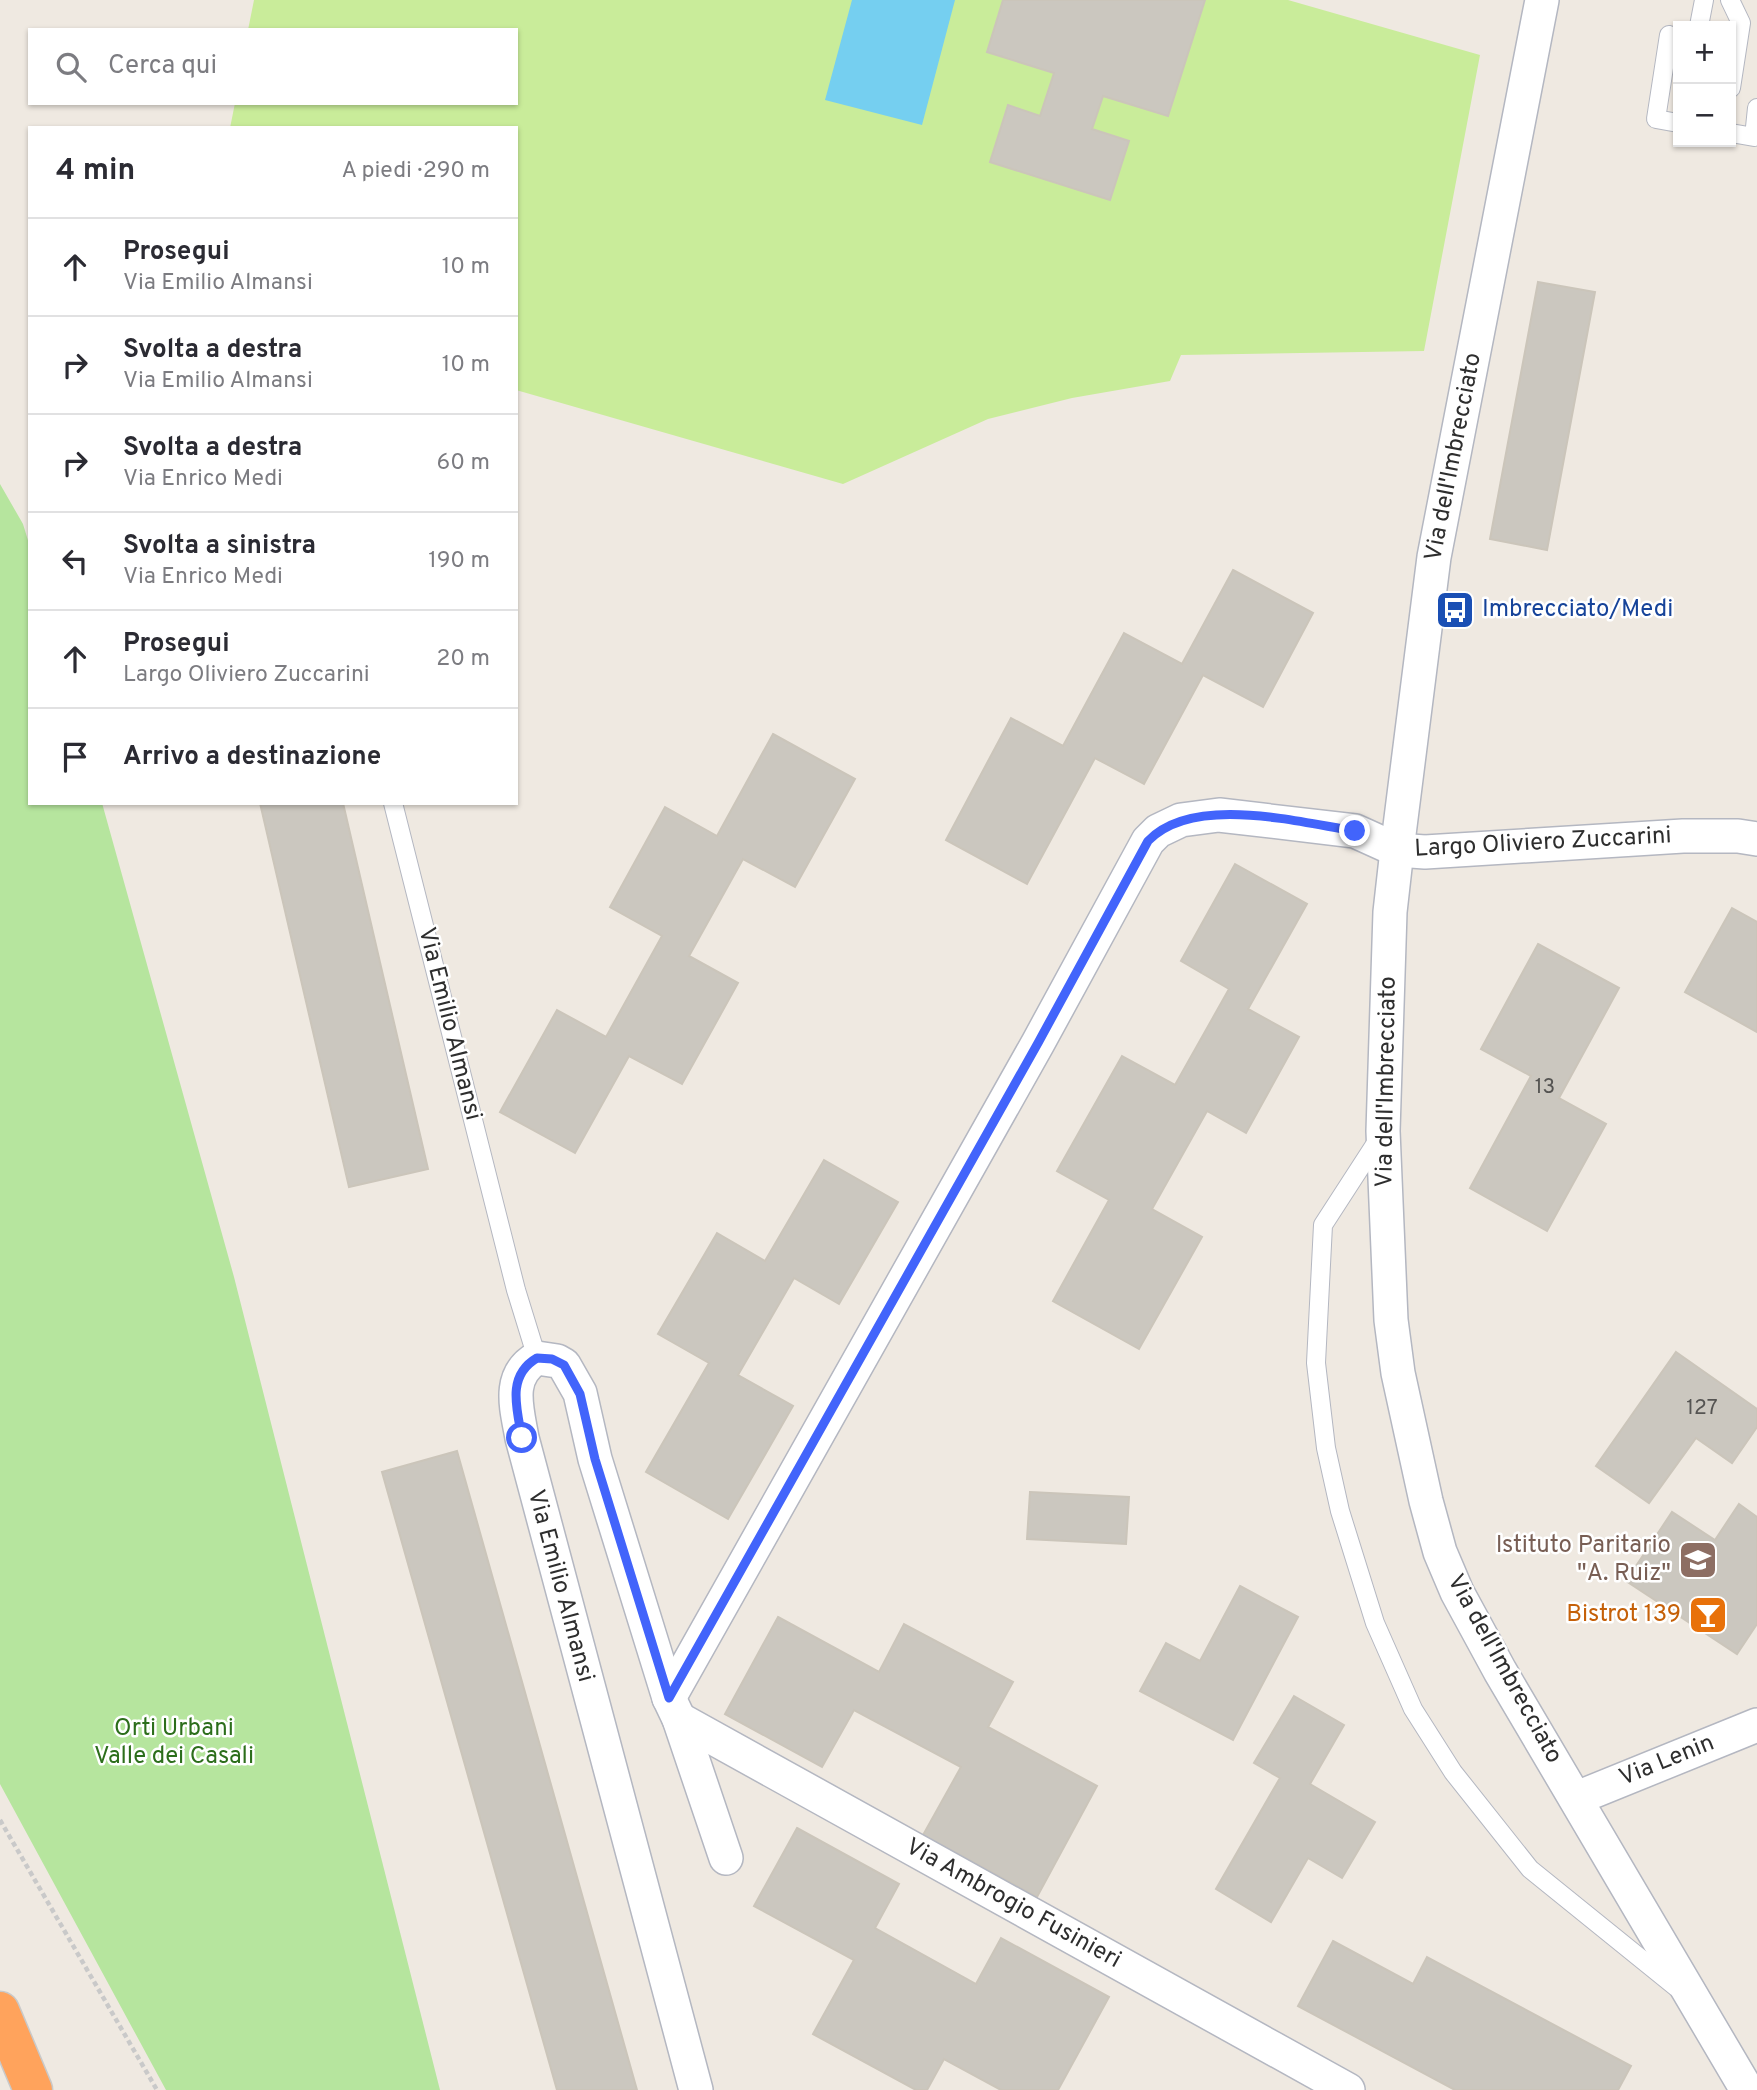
<!DOCTYPE html>
<html lang="it">
<meta charset="utf-8">
<style>
body{margin:0;font-family:Overpass,sans-serif;background:#f7f7f7;color:#2b2b33}
.controls{position:absolute;right:21px;top:21px;display:grid;overflow:hidden;border-radius:0px;box-shadow:0 2px 5px #0004}
.controls button{width:63px;height:63px;display:grid;place-items:center;padding:0;border:0;border-bottom:2px solid #e1e1e2;background:#fff;color:#2b2b33;font:35px sans-serif}
.stop{position:absolute;width:21px;height:21px;margin:-16px;border:5px solid #4264fb;border-radius:50%;background:#fff}
.stop.end{background:#4264fb;border-color:#fff;box-shadow:0 2px 7px #0008}
.list{margin:0;padding:0;list-style:none}
h2{display:flex;justify-content:space-between;align-items:center;height:91px;margin:0;padding:0 28px;font-size:30px}
h2 small{font-size:23px;font-weight:400;color:#7c7c81}
.list li{display:grid;grid-template-columns:46px 1fr auto;gap:21px;align-items:center;box-sizing:border-box;height:98px;padding:0 28px;border-top:2px solid #e1e1e2}
.list b{display:block;font-size:26px;white-space:nowrap}
.list p{margin:0;font-size:23px;white-space:nowrap;color:#7c7c81}
.list em{font-size:23px;font-style:normal;color:#7c7c81}
.icon{flex:none;width:38px;height:38px;fill:none;stroke:currentColor;stroke-width:2;stroke-linecap:round;stroke-linejoin:round}
.map{position:relative;flex:none;width:1757px;height:2090px;overflow:hidden}
.search{position:absolute;background:#fff;box-shadow:0 2px 5px #0004;left:28px;top:28px;width:490px;height:77px;display:flex;align-items:center;gap:18px;box-sizing:border-box;padding:0 24px;border-radius:0px;color:#7c7c81;font-size:26px}
.panel{position:absolute;background:#fff;box-shadow:0 2px 5px #0004;left:28px;top:126px;width:490px;height:679px;border-radius:0px}
.map>svg:first-child{display:block}
.green{fill:#b6e59e}
.pitch{fill:#c9ec9a}
.water{fill:#75cff0}
.building{fill:#cbc7bf;stroke:#cbc5ba;stroke-width:2}
.lines{fill:none;stroke-linecap:round;stroke-linejoin:round}
.lane-casing{stroke:#b4b7c1;stroke-width:20}
.street-casing{stroke:#b4b7c1;stroke-width:36}
.highway-casing{stroke:#c9c9c9;stroke-width:41}
.path{stroke:#c9c9c9;stroke-width:4.5;stroke-dasharray:5 3.5;stroke-linecap:butt}
.lane{stroke:#fff;stroke-width:18}
.street{stroke:#fff;stroke-width:33}
.highway{stroke:#ffa35c;stroke-width:38}
.route{stroke:#4264fb;stroke-width:9}
.labels{text-anchor:middle;dominant-baseline:central;stroke-width:5;stroke-linejoin:round;paint-order:stroke}
.number-label{font-size:21px;fill:#555452}
.street-label{font-size:24px;fill:#2e2e2e;stroke:#fff}
.transit-label{font-size:24px;fill:#164399;stroke:#fff;text-anchor:start}
.education-label{font-size:24px;fill:#785e54;stroke:#fff;text-anchor:end}
.food-label{font-size:24px;fill:#c56008;stroke:#fff;text-anchor:end}
.park-label{font-size:24px;fill:#2c6e1b;stroke:#fff}
</style>
<div class="map">
<svg width="1757" height="2090" viewBox="0 0 1757 2090">
<rect width="100%" height="100%" fill="#efe9e1"/>
<polygon class="green" points="0,484 23,524 30,547 30,803 102,803 234,1277 440,2090 166,2090 0,1784"/>
<polygon class="pitch" points="254,0 1288,0 1480,55 1424,351 1181,355 1170,381 1072,398 988,419 843,484 516,390 516,128 230,128 235,103 516,103 516,30 248,30"/>
<polygon class="water" points="852,0 955,0 922,125 825,100"/>
<g class="building">
<polygon points="1003,0 1205,0 1168,116 1103,96 1092,129 1129,141 1110,200 990,162 1008,105 1040,116 1054,73 987,52"/>
<polygon points="1538,282 1595,292 1547,550 1490,539"/>
<polygon points="1233,570 1313,613 1263,707 1203,675 1144,784 1095,758 1027,884 946,840 1011,718 1063,746 1124,633 1182,664"/>
<polygon points="773,734 855,779 795,887 743,859 689,956 738,983 682,1084 629,1056 575,1153 500,1112 557,1010 606,1037 662,936 610,907 665,807 717,836"/>
<polygon points="260,803 343,803 428,1169 349,1187"/>
<polygon points="1235,864 1307,904 1248,1009 1299,1037 1246,1133 1207,1111 1152,1209 1202,1237 1139,1349 1053,1301 1109,1200 1057,1171 1122,1056 1175,1085 1229,989 1181,961"/>
<polygon points="1732,908 1757,922 1757,1032 1685,992"/>
<polygon points="1538,944 1619,988 1559,1098 1606,1124 1547,1231 1470,1188 1531,1076 1481,1049"/>
<polygon points="824,1160 898,1202 839,1304 794,1278 738,1375 793,1406 728,1519 646,1472 709,1363 658,1334 717,1233 765,1261"/>
<polygon points="1676,1352 1757,1409 1757,1427 1732,1463 1696,1438 1649,1503 1596,1466"/>
<polygon points="457,1451 637,2090 557,2090 382,1472"/>
<polygon points="1030,1492 1129,1497 1126,1544 1027,1539"/>
<polygon points="1739,1504 1757,1517 1757,1624 1737,1654 1626,1581 1672,1512 1715,1540"/>
<polygon points="1240,1586 1298,1617 1233,1740 1140,1691 1166,1643 1200,1661"/>
<polygon points="778,1617 879,1672 904,1624 1013,1682 988,1727 1097,1786 1037,1897 923,1835 961,1767 854,1710 822,1767 725,1714"/>
<polygon points="1294,1696 1344,1725 1310,1784 1375,1822 1342,1878 1308,1858 1271,1922 1216,1889 1280,1778 1254,1763"/>
<polygon points="797,1828 899,1884 875,1928 976,1984 1001,1938 1109,1997 1058,2090 1001,2090 944,2059 927,2090 916,2090 813,2034 854,1960 754,1906"/>
<polygon points="1333,1941 1413,1984 1427,1957 1631,2066 1618,2090 1455,2090 1298,2006"/>
</g>
<g class="lines">
<defs>
<g id="lane">
<polyline points="1730,0 1741,23 1731,88"/>
<polyline points="1699,26 1704,0"/>
<polyline points="1669,35 1656,119 1678,123"/>
<polyline points="1731,133 1754,137 1757,108"/>
<polyline points="393,803 516,1290 537,1358"/>
<polyline points="1380,1137 1323,1225 1316,1363 1326,1448 1340,1511 1375,1623 1413,1709 1453,1772 1530,1869 1676,1987"/>
</g>
<g id="street">
<polyline points="1542,0 1434,557 1397,850 1390,912 1383,1131 1391,1320 1398,1373 1426,1501 1440,1552 1457,1592 1500,1671 1747,2090"/>
<polyline points="669,1698 1038,1043 1148,841 1158,831 1181,820 1219,815 1355,831 1397,850 1425,852 1683,836 1738,836 1757,839"/>
<polyline points="679,1719 1348,2090"/>
<polyline points="1577,1798 1757,1725"/>
<path d="M696 2090 522 1438C517 1409 506 1376 537 1358L557 1361 564 1365 580 1393 595 1459 669 1698 679 1719 726 1858"/>
</g>
<polyline id="highway" points="0,2011 33,2090"/>
</defs>
<use href="#lane" class="lane-casing"/>
<use href="#street" class="street-casing"/>
<use href="#highway" class="highway-casing"/>
<polyline class="path" points="0,1820 157,2090"/>
<use href="#lane" class="lane"/>
<use href="#street" class="street"/>
<use href="#highway" class="highway"/>
</g>
<g class="lines">
<path class="route" d="M522 1438C517 1409 506 1376 537 1358L552 1359 564 1365 580 1394 595 1459 669 1698 1038 1043 1148 841C1193 794 1297 822 1355 831"/>
</g>
<defs>
<symbol id="bus-square" viewBox="-11 -11 22 22"><rect x="-9" y="-9" width="18" height="18" rx="4" fill="#1a4fb4" stroke="#fff"/><path d="M-5-6H5V4H4V6H2V4H-2V6H-4V4H-5ZM-3.5-4V0h7V-4ZM-3.5 1.2v1.5H-2V1.2ZM2 1.2v1.5H3.5V1.2Z" fill="#fff"/></symbol>
<symbol id="school-square" viewBox="-11 -11 22 22"><rect x="-9" y="-9" width="18" height="18" rx="4" fill="#8d6e63" stroke="#fff"/><path d="M0-5L7-2L0 1L-7-2ZM-4 1L0 2.5L4 1V4Q0 6-4 4Z" fill="#fff"/></symbol>
<symbol id="bar-square" viewBox="-11 -11 22 22"><rect x="-9" y="-9" width="18" height="18" rx="4" fill="#e8710a" stroke="#fff"/><path d="M-6-5H6L.8 .8V4.5H3.5V6h-7V4.5H-.8V.8Z" fill="#fff"/></symbol>
</defs>
<g fill-rule="evenodd">
<use href="#bus-square" x="1433" y="588" width="44" height="44"/>
<use href="#school-square" x="1676" y="1538" width="44" height="44"/>
<use href="#bar-square" x="1686" y="1593" width="44" height="44"/>
</g>
<g class="labels">
<g class="number-label">
<text x="1545" y="1087">13</text>
<text x="1702" y="1408">127</text>
</g>
<g class="street-label">
<text transform="translate(1454 457) rotate(-79)">Via dell'Imbrecciato</text>
<text transform="translate(1543 843) rotate(-3)">Largo Oliviero Zuccarini</text>
<text transform="translate(449 1024) rotate(76)">Via Emilio Almansi</text>
<text transform="translate(1387 1082) rotate(-89)">Via dell'Imbrecciato</text>
<text transform="translate(560 1586) rotate(75)">Via Emilio Almansi</text>
<text transform="translate(1504 1669) rotate(61)">Via dell'Imbrecciato</text>
<text transform="translate(1667 1761) rotate(-22)">Via Lenin</text>
<text transform="translate(1013 1904) rotate(29)">Via Ambrogio Fusinieri</text>
</g>
<g class="transit-label">
<text x="1482" y="610">Imbrecciato/Medi</text>
</g>
<g class="education-label">
<text x="1671" y="1546">Istituto Paritario<tspan x="1671" dy="28">"A. Ruiz"</tspan></text>
</g>
<g class="food-label">
<text x="1681" y="1615">Bistrot 139</text>
</g>
<g class="park-label">
<text x="174" y="1729">Orti Urbani<tspan x="174" dy="28">Valle dei Casali</tspan></text>
</g>
</g>
</svg>
<div class="controls">
<button>+</button>
<button>−</button>
</div>
<div class="stop" style="left:522px;top:1438px"></div>
<div class="stop end" style="left:1355px;top:831px"></div>
<div class="search"><svg class="icon" aria-label="search" viewBox="0 0 24 24"><circle cx="10" cy="10" r="6"/><path d="M15 15l6 6"/></svg>Cerca qui</div>
<section class="panel">
<h2>4 min<small>A piedi · 290 m</small></h2>
<ul class="list">
<li><svg class="icon" aria-label="ahead" viewBox="0 0 24 24"><path d="M12 20V5M6 11l6-6 6 6"/></svg><div><b>Prosegui</b><p>Via Emilio Almansi</p></div><em>10 m</em></li>
<li><svg class="icon" aria-label="right" viewBox="0 0 24 24"><path d="M7 20v-9h11M14 6l5 5-5 5"/></svg><div><b>Svolta a destra</b><p>Via Emilio Almansi</p></div><em>10 m</em></li>
<li><svg class="icon" aria-label="right" viewBox="0 0 24 24"><path d="M7 20v-9h11M14 6l5 5-5 5"/></svg><div><b>Svolta a destra</b><p>Via Enrico Medi</p></div><em>60 m</em></li>
<li><svg class="icon" aria-label="left" viewBox="0 0 24 24"><path d="M17 20v-9H6M10 6l-5 5 5 5"/></svg><div><b>Svolta a sinistra</b><p>Via Enrico Medi</p></div><em>190 m</em></li>
<li><svg class="icon" aria-label="ahead" viewBox="0 0 24 24"><path d="M12 20V5M6 11l6-6 6 6"/></svg><div><b>Prosegui</b><p>Largo Oliviero Zuccarini</p></div><em>20 m</em></li>
<li><svg class="icon" aria-label="arrive" viewBox="0 0 24 24"><path d="M6 21V4h12l-3 4 3 4H6"/></svg><div><b>Arrivo a destinazione</b></div></li>
</ul>
</section>
</div>
